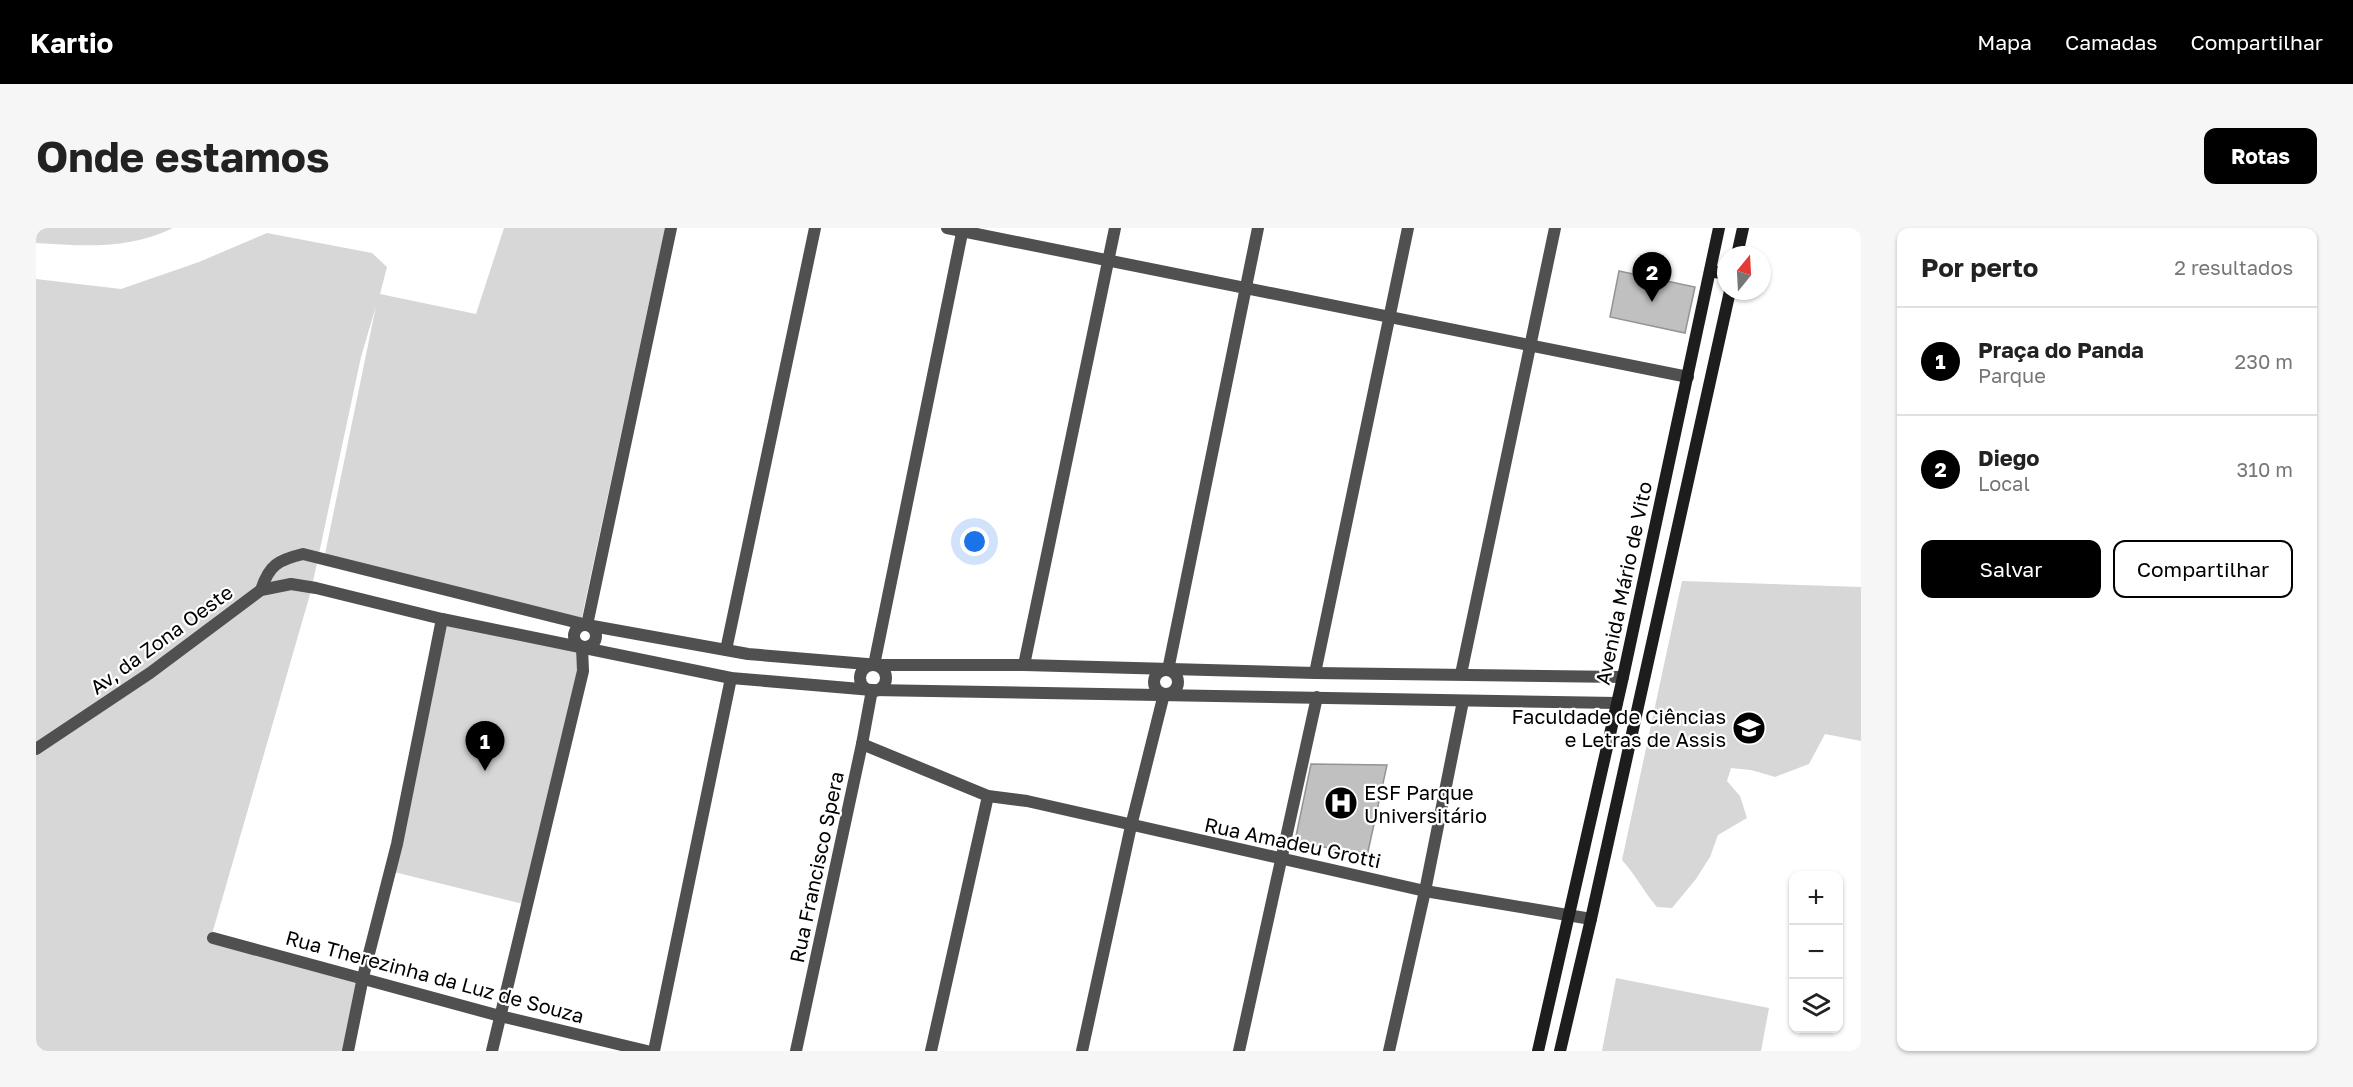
<!DOCTYPE html>
<html lang="pt">
<meta charset="utf-8">
<style>
body{margin:0;font-family:"Golos Text",sans-serif;background:#f6f6f6;color:#222}
.controls{position:absolute;right:18px;bottom:18px;display:grid;overflow:hidden;border-radius:12px;box-shadow:0 2px 4px #0004}
.controls button{width:54px;height:54px;display:grid;place-items:center;padding:0;border:0;border-bottom:2px solid #e0e0e0;background:#fff;color:#222;font:30px sans-serif}
.compass{position:absolute;left:1681px;top:18px;width:54px;height:54px;border-radius:50%;background:#fff;box-shadow:0 2px 4px #0004;rotate:18deg}
.you{position:absolute;left:939px;top:314px;width:21px;height:21px;margin:-15px;border:4px solid #fff;border-radius:50%;background:#1a73e8;box-shadow:0 0 0 9px #1a73e833}
.badge{display:grid;place-items:center;width:39px;height:39px;border-radius:50%;background:#000;color:#fff;font-size:20px;font-weight:700}
.pin{position:absolute;translate:-50% -50px;filter:drop-shadow(0 2px 3px #0008)}
.pin::after{content:'';position:absolute;top:32px;width:21px;height:18px;background:inherit;clip-path:polygon(0 0,100% 0,50% 100%)}
.list{margin:0;padding:0;list-style:none}
h2{display:flex;justify-content:space-between;align-items:center;height:78px;margin:0;padding:0 24px;font-size:26px}
h2 small{font-size:20px;font-weight:400;color:#767676}
.list li{display:grid;grid-template-columns:39px 1fr auto;gap:18px;align-items:center;box-sizing:border-box;height:108px;padding:0 24px;border-top:2px solid #e0e0e0}
.list b{display:block;font-size:22px;white-space:nowrap}
.list p{margin:0;font-size:20px;white-space:nowrap;color:#767676}
.list em{font-size:20px;font-style:normal;color:#767676}
.actions{display:flex;gap:12px;padding:18px 24px}
.actions a{flex:1;padding:14px 0;border:2px solid #000;border-radius:12px;text-align:center;font-size:21px;color:#000}
.actions .main{background:#000;color:#fff}
.icon{flex:none;width:33px;height:33px;fill:none;stroke:currentColor;stroke-width:2;stroke-linecap:round;stroke-linejoin:round}
.map{position:relative;flex:none;width:1825px;height:823px;overflow:hidden;border-radius:12px}
header{display:flex;align-items:center;gap:36px;box-sizing:border-box;height:84px;padding:0 30px;background:#000;color:#fff}
header strong{font-size:28px}
nav{display:flex;gap:33px;margin-inline-start:auto;font-size:21px}
.intro{display:flex;align-items:center;justify-content:space-between;box-sizing:border-box;height:144px;padding:0 36px}
h1{margin:0;font-size:42px}
.button{padding:15px 27px;border-radius:12px;background:#000;color:#fff;font-size:21px;font-weight:700}
main{display:flex;gap:36px;padding:0 36px}
aside{flex:1;background:#fff;border-radius:12px;box-shadow:0 2px 4px #0004}
.map>svg:first-child{display:block}
.green{fill:#d7d7d7}
.building{fill:#c0c0c0;stroke:#949494;stroke-width:1.5}
.lines{fill:none;stroke-linecap:round;stroke-linejoin:round}
.street{stroke:#505050;stroke-width:12}
.secondary{stroke:#1d1d1d;stroke-width:12}
.labels{text-anchor:middle;dominant-baseline:central;stroke-width:4.5;stroke-linejoin:round;paint-order:stroke}
.street-label{font-size:20px;fill:#000;stroke:#fff}
.poi-label{font-size:20px;fill:#000;stroke:#fff;text-anchor:end}
</style>
<header>
<strong>Kartio</strong>
<nav><a>Mapa</a><a>Camadas</a><a>Compartilhar</a></nav>
</header>
<div class="intro"><h1>Onde estamos</h1><a class="button">Rotas</a></div>
<main>
<div class="map">
<svg width="1825" height="823" viewBox="0 0 1825 823">
<rect width="100%" height="100%" fill="#fff"/>
<g class="green">
<path d="M0 0H137C92 22 48 18 0 15Z"/>
<polygon points="468,0 629,0 545,393 288,331 340,78 325,129 275,363 174,713 324,753 310,823 0,823 0,51 85,61 163,34 231,5 336,25 351,39 344,66 440,86"/>
<path d="M1646 353 1825 359V513L1789 506 1773 536 1739 549 1715 542 1695 540 1691 553 1704 568 1711 590 1682 607 1674 629 1660 651 1636 680 1621 679C1607 663 1600 647 1586 632Z"/>
<polygon points="406,391 543,417 547,443 491,677 354,643"/>
<polygon points="1580,750 1733,780 1725,823 1566,823"/>
</g>
<g class="building">
<polygon points="1583,43 1659,59 1649,105 1574,89"/>
<polygon points="1275,536 1351,537 1331,628 1259,613"/>
</g>
<g class="lines">
<g class="street">
<polyline points="911,0 1652,149"/>
<path d="M225 362C233 337 242 332 267 326L551 397 712 426 843 437H988L1279 445 1587 449"/>
<circle cx="549" cy="408" r="11"/>
<polyline points="551,397 635,0"/>
<polyline points="690,422 779,0"/>
<polyline points="838,437 927,0"/>
<polyline points="988,437 1079,0"/>
<circle cx="837" cy="450" r="13"/>
<circle cx="1130" cy="454" r="12"/>
<polyline points="1132,442 1222,0"/>
<polyline points="1279,445 1372,0"/>
<polyline points="1425,446 1519,0"/>
<polyline points="826,516 952,568 991,573 1389,663 1555,691"/>
<polyline points="0,521 114,445 225,362 255,356 280,360 406,391 695,450 836,462 1581,475"/>
<polyline points="177,710 464,788 611,823"/>
<polyline points="312,823 327,749 361,616 406,391"/>
<polyline points="456,823 547,443 546,419"/>
<polyline points="618,823 695,450"/>
<polyline points="760,823 826,516 836,462"/>
<polyline points="895,823 952,568"/>
<polyline points="1046,823 1095,598 1128,466"/>
<polyline points="1203,823 1281,469"/>
<polyline points="1353,823 1389,663 1427,473"/>
</g>
<g class="secondary">
<polyline points="1701,27 1707,0"/>
<polyline points="1674,43 1690,46"/>
<polyline points="1502,823 1587,449 1683,0"/>
<polyline points="1524,823 1555,691 1694,63"/>
</g>
</g>
<defs>
<symbol id="university-disc" viewBox="-11 -11 22 22"><circle r="9.5" fill="#000" stroke="#fff"/><path d="M0-5L7-2L0 1L-7-2ZM-4 1L0 2.5L4 1V4Q0 6-4 4Z" fill="#fff"/></symbol>
<symbol id="hospital-disc" viewBox="-11 -11 22 22"><circle r="9.5" fill="#000" stroke="#fff"/><path d="M-5-5h3v3.5h4V-5h3V5h-3V1.5h-4V5h-3Z" fill="#fff"/></symbol>
</defs>
<g fill-rule="evenodd">
<use href="#university-disc" x="1694" y="481" width="38" height="38"/>
<use href="#hospital-disc" x="1286" y="556" width="38" height="38"/>
</g>
<g class="labels">
<g class="street-label">
<text transform="translate(1587 355) rotate(-78)">Avenida Mário de Vito</text>
<text transform="translate(125 411) rotate(-36)">Av, da Zona Oeste</text>
<text transform="translate(1257 614) rotate(12)">Rua Amadeu Grotti</text>
<text transform="translate(780 639) rotate(-78)">Rua Francisco Spera</text>
<text transform="translate(399 748) rotate(15)">Rua Therezinha da Luz de Souza</text>
</g>
<g class="poi-label">
<text x="1690" y="488">Faculdade de Ciências<tspan x="1690" dy="23">e Letras de Assis</tspan></text>
<text x="1328" y="564" text-anchor="start">ESF Parque<tspan x="1328" dy="23">Universitário</tspan></text>
</g>
</g>
</svg>
<div class="controls">
<button>+</button>
<button>−</button>
<button><svg class="icon" aria-label="layers" viewBox="0 0 24 24"><path d="M12 4l9 5-9 5-9-5zM3 14l9 5 9-5"/></svg></button>
</div>
<svg class="compass" viewBox="-18 -18 36 36"><path d="M0-13l5 13h-10z" fill="#e53935"/><path d="M0 13l5-13h-10z" fill="#767676"/></svg>
<div class="you"></div>
<div class="pin badge" style="left:449px;top:543px">1</div>
<div class="pin badge" style="left:1616px;top:74px">2</div>
</div>
<aside>
<h2>Por perto<small>2 resultados</small></h2>
<ul class="list">
<li><span class="badge">1</span><div><b>Praça do Panda</b><p>Parque</p></div><em>230 m</em></li>
<li><span class="badge">2</span><div><b>Diego</b><p>Local</p></div><em>310 m</em></li>
</ul>
<div class="actions"><a class="main">Salvar</a><a>Compartilhar</a></div>
</aside>
</main>
